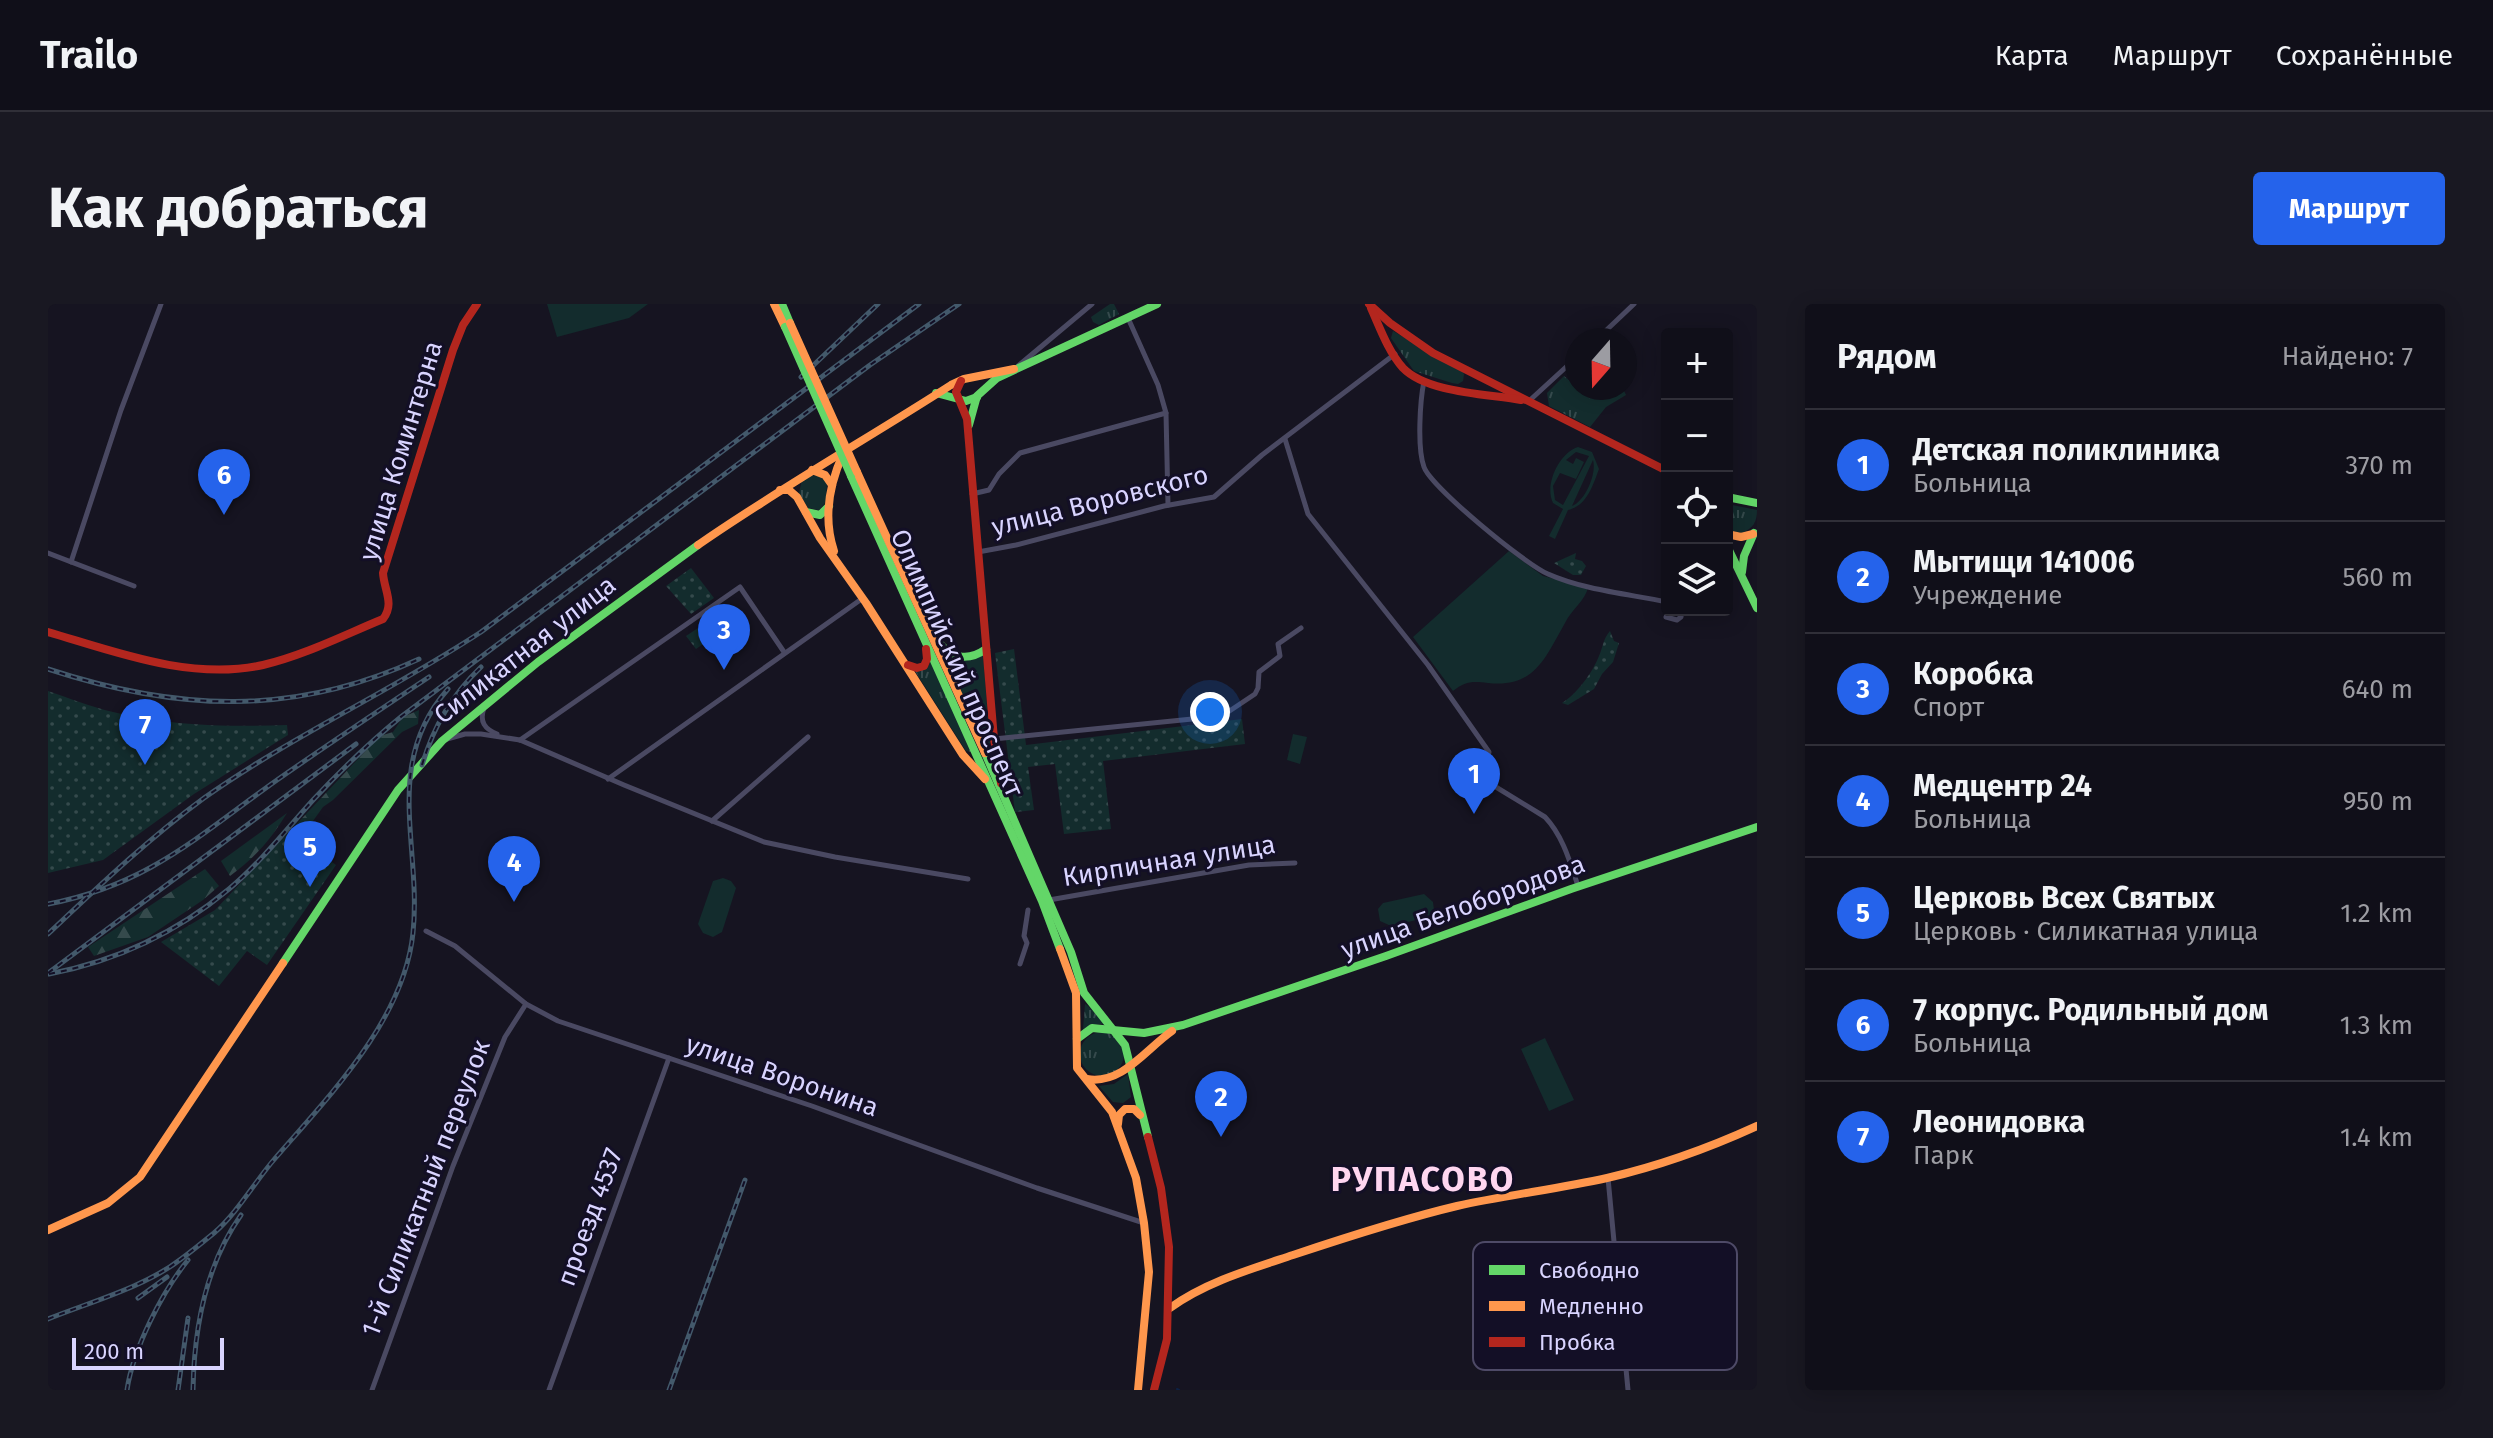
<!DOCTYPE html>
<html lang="ru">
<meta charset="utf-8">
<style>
body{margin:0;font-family:"Fira Sans",sans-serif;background:#191822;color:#f1f3f6}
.controls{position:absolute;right:24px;top:24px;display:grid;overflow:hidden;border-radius:8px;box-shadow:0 4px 20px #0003}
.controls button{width:72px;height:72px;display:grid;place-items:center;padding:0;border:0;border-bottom:2px solid #302f38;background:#100f19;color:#f1f3f6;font:40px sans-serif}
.compass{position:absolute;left:1517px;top:24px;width:72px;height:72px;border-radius:50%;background:#100f19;box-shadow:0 4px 20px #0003;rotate:200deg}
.scale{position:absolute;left:24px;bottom:20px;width:152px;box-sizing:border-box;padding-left:8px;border:4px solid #d9d4ff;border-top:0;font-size:22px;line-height:28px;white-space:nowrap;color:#d9d4ff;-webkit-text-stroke:6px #130f26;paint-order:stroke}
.you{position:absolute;left:1162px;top:408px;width:28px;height:28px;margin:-20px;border:6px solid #fff;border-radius:50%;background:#1a73e8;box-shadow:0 0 0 12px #1a73e833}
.badge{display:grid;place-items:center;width:52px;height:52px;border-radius:50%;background:#2563eb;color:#fff;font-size:26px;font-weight:700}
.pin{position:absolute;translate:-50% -66px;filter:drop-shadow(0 2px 4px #0008)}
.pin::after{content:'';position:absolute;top:42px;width:28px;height:24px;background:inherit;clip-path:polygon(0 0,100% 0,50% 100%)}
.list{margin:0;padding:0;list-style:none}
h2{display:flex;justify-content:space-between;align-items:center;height:104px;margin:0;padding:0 32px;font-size:34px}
h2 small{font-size:26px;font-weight:400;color:#9c9ca2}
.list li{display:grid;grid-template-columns:52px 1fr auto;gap:24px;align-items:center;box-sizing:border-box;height:112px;padding:0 32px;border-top:2px solid #302f38}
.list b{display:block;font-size:30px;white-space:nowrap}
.list p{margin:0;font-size:26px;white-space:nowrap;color:#9c9ca2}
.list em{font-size:26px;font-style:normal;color:#9c9ca2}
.icon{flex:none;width:44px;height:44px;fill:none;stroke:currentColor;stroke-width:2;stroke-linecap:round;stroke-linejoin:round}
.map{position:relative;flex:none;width:1709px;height:1086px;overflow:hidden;border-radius:8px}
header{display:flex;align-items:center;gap:48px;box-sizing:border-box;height:112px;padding:0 40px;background:#100f19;border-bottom:2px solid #302f38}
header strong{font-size:38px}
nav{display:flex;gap:44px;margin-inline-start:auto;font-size:28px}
.intro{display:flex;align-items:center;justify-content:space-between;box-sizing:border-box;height:192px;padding:0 48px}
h1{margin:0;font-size:56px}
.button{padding:20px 36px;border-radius:8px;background:#2563eb;color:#fff;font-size:28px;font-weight:700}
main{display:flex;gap:48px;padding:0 48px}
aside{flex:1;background:#100f19;border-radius:8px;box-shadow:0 4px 20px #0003}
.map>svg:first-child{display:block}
.grass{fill:url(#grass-tufts)}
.forest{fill:url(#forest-firs)}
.park{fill:url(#park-dots)}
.pitch{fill:#132c2d;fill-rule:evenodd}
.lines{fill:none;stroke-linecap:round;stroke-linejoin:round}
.stream{stroke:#0d2144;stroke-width:2}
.street{stroke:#4a4962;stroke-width:5}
.fast{stroke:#63d668;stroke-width:8}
.slow{stroke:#ff974d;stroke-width:8}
.jam{stroke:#b3261e;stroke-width:8}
.rail-casing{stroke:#43596b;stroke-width:5}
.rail{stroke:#130f26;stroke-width:2;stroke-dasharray:6;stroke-linecap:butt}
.fast-bridge{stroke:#63d668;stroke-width:8}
.slow-bridge{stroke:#ff974d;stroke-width:8}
.labels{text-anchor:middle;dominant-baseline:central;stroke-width:6;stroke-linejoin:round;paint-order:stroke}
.street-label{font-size:26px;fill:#d9d4ff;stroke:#130f26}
.district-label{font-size:34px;font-weight:bold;letter-spacing:2px;fill:#ffd6f0;stroke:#130f26}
.key{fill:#130f26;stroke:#4e4a67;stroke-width:2}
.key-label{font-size:22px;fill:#d9d4ff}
</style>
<header>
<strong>Trailo</strong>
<nav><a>Карта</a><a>Маршрут</a><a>Сохранённые</a></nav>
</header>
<div class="intro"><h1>Как добраться</h1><a class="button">Маршрут</a></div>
<main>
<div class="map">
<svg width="1709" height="1086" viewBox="0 0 1709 1086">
<defs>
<pattern id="grass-tufts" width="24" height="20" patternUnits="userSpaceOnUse" patternTransform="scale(2)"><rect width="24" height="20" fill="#132c2d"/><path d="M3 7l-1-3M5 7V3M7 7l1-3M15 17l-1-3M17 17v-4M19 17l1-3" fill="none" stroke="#354a4c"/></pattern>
<pattern id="forest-firs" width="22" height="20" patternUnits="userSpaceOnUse" patternTransform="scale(2)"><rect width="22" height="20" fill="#132c2d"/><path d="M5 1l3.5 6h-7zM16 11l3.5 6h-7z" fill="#354a4c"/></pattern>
<pattern id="park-dots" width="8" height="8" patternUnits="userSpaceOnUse" patternTransform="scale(2)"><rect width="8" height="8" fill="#132c2d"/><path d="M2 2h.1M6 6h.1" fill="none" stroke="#354a4c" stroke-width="1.8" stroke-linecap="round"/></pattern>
</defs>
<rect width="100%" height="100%" fill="#161421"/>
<g class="grass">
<polygon points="1062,0 1066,0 1071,10 1051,21 1045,18 1043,13"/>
<polygon points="1345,27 1413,66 1416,70 1415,77 1410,80 1404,79 1366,67 1343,34"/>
<polygon points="1516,72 1541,93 1576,87 1578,91 1558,103 1542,123 1501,102 1499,89"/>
<polygon points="763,171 772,172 779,179 778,198 771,206 760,204 751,189 754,176"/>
<path d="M1679 200 1709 206C1709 218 1705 224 1694 229L1684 227 1679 219Z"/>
<polygon points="935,350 942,440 938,443 897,354 918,357"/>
<polygon points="884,356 923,448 918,447 867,367 879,364"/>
<polygon points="1037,700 1040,702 1058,720 1046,720 1035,726"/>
<circle cx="1054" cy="750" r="22"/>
<polygon points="1080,770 1083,793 1075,799 1065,798 1051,782 1066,780"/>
</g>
<g class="forest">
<polygon points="371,406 370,420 354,428 285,496 275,503 252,535 242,527 325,439 335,431 345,428 355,413"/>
<path d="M239 509C223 535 207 554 182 572L173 557Z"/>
<polygon points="157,565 171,582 155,596 100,633 46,652 40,643"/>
</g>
<g class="park">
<polygon points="1528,249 1527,255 1534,257 1538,262 1533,271 1525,271 1506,259"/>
<polygon points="643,264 666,294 643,310 618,282"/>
<polygon points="665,314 674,327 648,345 638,332"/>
<path d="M1562 327 1566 337 1571 339 1565 358 1554 370 1546 385 1520 401 1514 399C1528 391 1545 368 1551 352 1555 343 1555 335 1562 327Z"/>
<polygon points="966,345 978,441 1194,415 1197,440 1055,457 1063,525 1016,530 1007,460 980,463 986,506 967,508 947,349"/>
<path d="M0 387C21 394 43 403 65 408 122 422 181 423 239 421L240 431 146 490 55 556 0 569Z"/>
<polygon points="242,527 288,561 219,661 199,647 171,682 113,638 167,606"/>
</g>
<g class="pitch">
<polygon points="499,0 600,0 581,14 509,33"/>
<path d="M1530 143 1544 148 1551 165C1545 181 1539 202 1520 206L1507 235 1501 232 1515 205 1505 199C1496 181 1511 149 1530 143ZM1528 148 1541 152 1515 201 1507 196 1505 182 1512 169 1528 175 1536 158 1528 154 1525 160 1518 156ZM1545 156C1549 170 1537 197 1524 202Z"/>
<path d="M1461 247 1495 272 1540 283C1538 296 1523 306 1517 319 1497 354 1487 384 1440 379 1425 377 1417 377 1405 387L1365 333Z"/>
<polygon points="1245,430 1259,433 1252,460 1239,456"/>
<polygon points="675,574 683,577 688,584 674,628 665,633 655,629 650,620 665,577"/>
<polygon points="1376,590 1385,598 1386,606 1381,613 1343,622 1332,617 1330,605 1335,599"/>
<polygon points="1497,734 1526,796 1501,807 1473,745"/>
</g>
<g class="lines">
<polyline class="stream" points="1129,1085 1131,1086"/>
<g class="street">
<polyline points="1080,14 1110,81 1118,109 1120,201"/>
<polyline points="1548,36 1586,0"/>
<polyline points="970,62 1044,0"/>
<path d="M1376 77C1372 97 1369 144 1376 163 1383 183 1478 261 1500 270 1536 286 1580 290 1619 298"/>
<polyline points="1481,97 1529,53"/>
<path d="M1237 135 1260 210 1380 361 1441 448 1436 472 1438 477 1497 513C1515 532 1522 558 1530 582"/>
<polyline points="924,190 941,186 951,170 972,149 1118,109"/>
<polyline points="930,248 968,241 1116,202 1166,193 1214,151 1347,50"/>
<polyline points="0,249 86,282"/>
<polyline points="23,258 73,106 113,0"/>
<polyline points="1618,313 1629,316 1633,313 1634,306"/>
<path d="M436 404C431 418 437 425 449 430"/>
<polyline points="399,435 417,430 433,430 472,436 576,481 716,538 787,553 920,575"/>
<polyline points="946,435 1174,412 1207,390 1210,384 1211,368 1232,352 1230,340 1253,324"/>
<polyline points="472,436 692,283 736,348"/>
<polyline points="560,475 815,294"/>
<polyline points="664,517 760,433"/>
<polyline points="1001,596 1201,561 1247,559"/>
<polyline points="378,627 407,642 478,700 510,717 764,802 989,884 1096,919"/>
<polyline points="972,660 979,639 976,632 980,606"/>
<polyline points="1560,874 1580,1086"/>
<polyline points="324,1086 405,862 457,733 478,700"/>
<polyline points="501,1086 621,754"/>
</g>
<g class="fast">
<polyline points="734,0 742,19"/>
<polyline points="888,89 918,97 929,93"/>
<polyline points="921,121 929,92 949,74 1109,0"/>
<polyline points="803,172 994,597 1012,645"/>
<polyline points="1679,193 1709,199"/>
<polyline points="758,208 772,211 781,202"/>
<polyline points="1679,242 1709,304"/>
<polyline points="1694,268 1696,252 1706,229"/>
<path d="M892 340C906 355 921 357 938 345"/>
<polyline points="937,449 1023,648 1036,689 1077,741 1100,833"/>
<polyline points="235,659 350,486 394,437 490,358 650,241"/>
<polyline points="1029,735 1044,724 1096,729 1135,721 1338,652 1523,585 1709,523"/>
</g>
<g class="slow">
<polyline points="726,0 737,23"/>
<polyline points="764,166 777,171 784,181"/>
<polyline points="809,168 937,449"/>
<polyline points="732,186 741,186 749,193 772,234 818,299 915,451 937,475"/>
<polyline points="1679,230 1693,233 1705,230"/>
<path d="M650 241C732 184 819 135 903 81L916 75 966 65"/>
<path d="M786 247C775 214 781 181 795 150"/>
<polyline points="1012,645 1028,689 1029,764 1064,808 1088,874 1096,919 1101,968 1090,1086"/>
<path d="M1039 775C1074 781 1098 745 1124 727"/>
<polyline points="1070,820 1071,811 1077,805 1086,805 1092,811"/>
<polyline points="0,926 60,899 92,873 235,659"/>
<path d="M1122 1004C1158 978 1203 965 1245 951 1299 933 1354 915 1409 902 1459 891 1509 885 1559 874 1611 862 1661 844 1709 822"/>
</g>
<g class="jam">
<polyline points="1321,0 1342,19 1385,49 1619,167"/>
<path d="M1323 4C1332 24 1340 47 1355 64 1379 89 1440 90 1473 96"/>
<polyline points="913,77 908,88 919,115 946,435 953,479"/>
<path d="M0 328C68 348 143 377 215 361 257 351 296 331 335 315 347 300 336 286 335 269L405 46 415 21 429 0"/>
<polyline points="860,361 869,364 876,362 879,355 878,345"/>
<polyline points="1100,833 1113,884 1121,943 1119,1035 1106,1086"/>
</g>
<defs>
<g id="rail">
<polyline points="753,73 830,0"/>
<path d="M0 365C128 407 246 413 371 355"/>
<path d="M374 461C386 422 403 392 433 363"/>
<path d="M0 600C100 581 150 532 229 476 279 441 330 407 381 373"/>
<path d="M0 630C50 583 100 535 156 494 244 432 343 387 433 328L871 0"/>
<polyline points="0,669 308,440"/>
<path d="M1 670C69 657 128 629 181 585 212 559 238 526 265 496 293 466 322 438 354 412L822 61 911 0"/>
<polyline points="90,994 119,973"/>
<path d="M0 1015C42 998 97 983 133 955 144 947 155 938 166 929 188 910 205 881 224 858 279 794 356 717 365 629 374 542 334 460 400 385"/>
<path d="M79 1086C85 1045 114 988 140 956"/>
<polyline points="130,1086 140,1014"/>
<path d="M145 1086C146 1025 157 962 193 911"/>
<polyline points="621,1086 697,876"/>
</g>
</defs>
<use href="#rail" class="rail-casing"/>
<use href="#rail" class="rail"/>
<polyline class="fast-bridge" points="737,23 803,172"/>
<polyline class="slow-bridge" points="742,19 809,168"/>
</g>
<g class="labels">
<g class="street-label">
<text transform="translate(353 147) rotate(-73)">улица Коминтерна</text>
<text transform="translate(1052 197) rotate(-14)">улица Воровского</text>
<text transform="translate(477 346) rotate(-38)">Силикатная улица</text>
<text transform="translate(909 359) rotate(66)">Олимпийский проспект</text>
<text transform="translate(1121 557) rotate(-9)">Кирпичная улица</text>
<text transform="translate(1415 603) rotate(-20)">улица Белобородова</text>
<text transform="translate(734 772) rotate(19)">улица Воронина</text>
<text transform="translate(378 884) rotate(-69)">1-й Силикатный переулок</text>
<text transform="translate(542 913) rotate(-70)">проезд 4537</text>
</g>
<g class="district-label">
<text x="1375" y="875">РУПАСОВО</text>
</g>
</g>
<rect x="1425" y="938" width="264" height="128" rx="12" class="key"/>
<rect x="1441" y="961" width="36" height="10" fill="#63d668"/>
<rect x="1441" y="997" width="36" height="10" fill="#ff974d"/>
<rect x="1441" y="1033" width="36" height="10" fill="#b3261e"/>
<g class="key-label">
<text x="1491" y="974">Свободно</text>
<text x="1491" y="1010">Медленно</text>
<text x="1491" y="1046">Пробка</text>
</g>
</svg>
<div class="controls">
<button>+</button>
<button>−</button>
<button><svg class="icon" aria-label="locate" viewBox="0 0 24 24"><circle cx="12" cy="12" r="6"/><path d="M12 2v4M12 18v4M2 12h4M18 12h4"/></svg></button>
<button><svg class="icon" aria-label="layers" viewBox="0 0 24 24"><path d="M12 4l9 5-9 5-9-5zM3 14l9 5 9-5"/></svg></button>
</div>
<svg class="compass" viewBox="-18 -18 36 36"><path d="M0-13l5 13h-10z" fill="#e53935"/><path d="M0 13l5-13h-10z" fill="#9c9ca2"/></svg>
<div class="scale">200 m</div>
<div class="you"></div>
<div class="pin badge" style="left:1426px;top:510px">1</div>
<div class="pin badge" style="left:1173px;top:833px">2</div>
<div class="pin badge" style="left:676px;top:366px">3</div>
<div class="pin badge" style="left:466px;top:598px">4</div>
<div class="pin badge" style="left:262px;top:583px">5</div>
<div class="pin badge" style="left:176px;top:211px">6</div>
<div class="pin badge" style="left:97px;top:461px">7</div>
</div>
<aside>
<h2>Рядом<small>Найдено: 7</small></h2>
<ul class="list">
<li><span class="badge">1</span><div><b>Детская поликлиника</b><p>Больница</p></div><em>370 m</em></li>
<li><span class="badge">2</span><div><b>Мытищи 141006</b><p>Учреждение</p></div><em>560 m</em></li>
<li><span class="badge">3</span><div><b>Коробка</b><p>Спорт</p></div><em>640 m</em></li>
<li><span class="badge">4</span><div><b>Медцентр 24</b><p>Больница</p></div><em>950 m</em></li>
<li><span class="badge">5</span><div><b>Церковь Всех Святых</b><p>Церковь · Силикатная улица</p></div><em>1.2 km</em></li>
<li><span class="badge">6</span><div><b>7 корпус. Родильный дом</b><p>Больница</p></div><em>1.3 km</em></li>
<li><span class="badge">7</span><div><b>Леонидовка</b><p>Парк</p></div><em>1.4 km</em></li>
</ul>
</aside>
</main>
